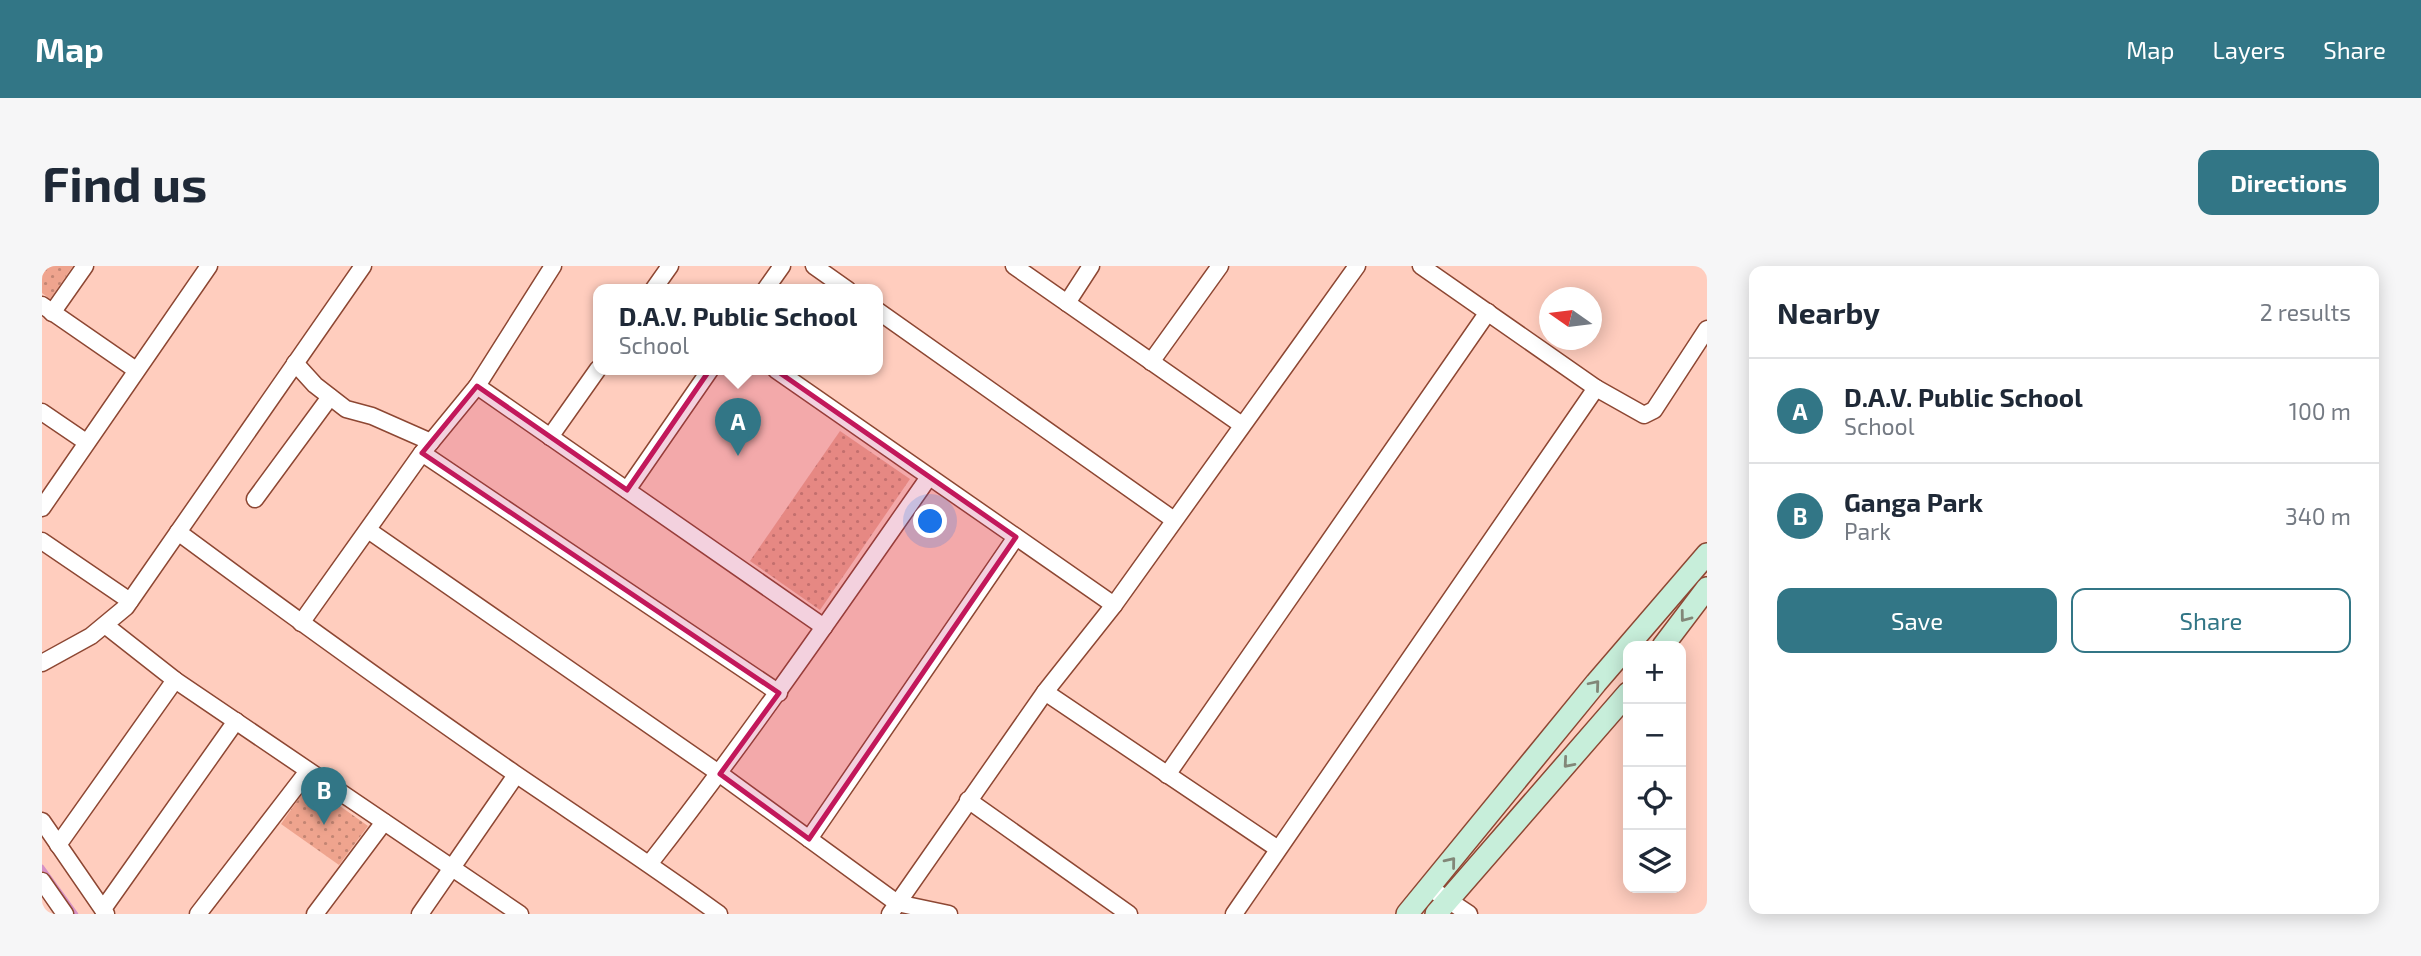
<!DOCTYPE html>
<meta charset="utf-8">
<style>
body{margin:0;font-family:"Exo 2",sans-serif;background:#f6f6f7;color:#1f2937}
.controls{position:absolute;right:21px;bottom:21px;display:grid;overflow:hidden;border-radius:14px;box-shadow:0 4px 18px #0003}
.controls button{width:63px;height:63px;display:grid;place-items:center;padding:0;border:0;border-bottom:2px solid #e0e1e3;background:#fff;color:#1f2937;font:35px sans-serif}
.compass{position:absolute;left:1497px;top:21px;width:63px;height:63px;border-radius:50%;background:#fff;box-shadow:0 4px 18px #0003;rotate:284deg}
.you{position:absolute;left:889px;top:256px;width:24px;height:24px;margin:-18px;border:5px solid #fff;border-radius:50%;background:#1a73e8;box-shadow:0 0 0 10px #1a73e833}
.badge{display:grid;place-items:center;width:46px;height:46px;border-radius:50%;background:#327686;color:#fff;font-size:23px;font-weight:700}
.pin{position:absolute;translate:-50% -58px;filter:drop-shadow(0 2px 4px #0008)}
.pin::after{content:'';position:absolute;top:37px;width:24px;height:21px;background:inherit;clip-path:polygon(0 0,100% 0,50% 100%)}
.popup{position:absolute;left:551px;top:18px;width:290px;height:91px;box-sizing:border-box;display:grid;place-content:center;border-radius:14px;background:#fff;filter:drop-shadow(0 2px 5px #0005);font-size:23px;white-space:nowrap;color:#747a83}
.popup b{font-size:26px;color:#1f2937}
.popup::after{content:'';position:absolute;left:50%;top:100%;margin-left:-14px;border:14px solid transparent;border-top-color:#fff}
.list{margin:0;padding:0;list-style:none}
h2{display:flex;justify-content:space-between;align-items:center;height:91px;margin:0;padding:0 28px;font-size:30px}
h2 small{font-size:23px;font-weight:400;color:#747a83}
.list li{display:grid;grid-template-columns:46px 1fr auto;gap:21px;align-items:center;box-sizing:border-box;height:105px;padding:0 28px;border-top:2px solid #e0e1e3}
.list b{display:block;font-size:26px;white-space:nowrap}
.list p{margin:0;font-size:23px;white-space:nowrap;color:#747a83}
.list em{font-size:23px;font-style:normal;color:#747a83}
.actions{display:flex;gap:14px;padding:21px 28px}
.actions a{flex:1;padding:16px 0;border:2px solid #327686;border-radius:14px;text-align:center;font-size:24px;color:#327686}
.actions .main{background:#327686;color:#fff}
.icon{flex:none;width:38px;height:38px;fill:none;stroke:currentColor;stroke-width:2;stroke-linecap:round;stroke-linejoin:round}
.map{position:relative;flex:none;width:1665px;height:648px;overflow:hidden;border-radius:14px}
header{display:flex;align-items:center;gap:42px;box-sizing:border-box;height:98px;padding:0 35px;background:#327686;color:#fff}
header strong{font-size:33px}
nav{display:flex;gap:38px;margin-inline-start:auto;font-size:24px}
.intro{display:flex;align-items:center;justify-content:space-between;box-sizing:border-box;height:168px;padding:0 42px}
h1{margin:0;font-size:49px}
.button{padding:18px 32px;border-radius:14px;background:#327686;color:#fff;font-size:24px;font-weight:700}
main{display:flex;gap:42px;padding:0 42px}
aside{flex:1;background:#fff;border-radius:14px;box-shadow:0 4px 18px #0003}
.map>svg:first-child{display:block}
.park{fill:url(#park-dots)}
.lines{fill:none;stroke-linecap:round;stroke-linejoin:round}
.stream{stroke:#d790c4;stroke-width:4.5}
.street-casing{stroke:#8d4733;stroke-width:19}
.secondary-casing{stroke:#8d4733;stroke-width:24}
.street{stroke:#fff;stroke-width:16}
.secondary{stroke:#c7eeda;stroke-width:21}
.oneway{stroke:#828778}
.marked{fill:#c2185b;fill-opacity:0.2;stroke:#c2185b;stroke-width:5;stroke-linejoin:round}
</style>
<header>
<strong>Map</strong>
<nav><a>Map</a><a>Layers</a><a>Share</a></nav>
</header>
<div class="intro"><h1>Find us</h1><a class="button">Directions</a></div>
<main>
<div class="map">
<svg width="1665" height="648" viewBox="0 0 1665 648">
<defs>
<pattern id="park-dots" width="8" height="8" patternUnits="userSpaceOnUse" patternTransform="scale(1.75)"><rect width="8" height="8" fill="#efa48e"/><path d="M2 2h.1M6 6h.1" fill="none" stroke="#c38573" stroke-width="1.8" stroke-linecap="round"/></pattern>
</defs>
<rect width="100%" height="100%" fill="#ffcdbe"/>
<g class="park">
<polygon points="0,0 31,0 8,33 0,27"/>
<polygon points="798,165 868,213 778,344 708,295"/>
<polygon points="267,518 326,560 297,599 239,558"/>
</g>
<g class="lines">
<polyline class="stream" points="0,601 34,648"/>
<defs>
<g id="street">
<polyline points="772,0 806,24"/>
<polyline points="972,0 1200,159"/>
<polyline points="1379,0 1554,122 1602,149 1612,144 1665,63"/>
<polyline points="611,24 628,0"/>
<polyline points="723,24 740,0"/>
<polyline points="1025,37 1049,0"/>
<polyline points="0,39 94,104"/>
<polyline points="836,45 1132,254"/>
<polyline points="10,47 43,0"/>
<polyline points="1109,96 1178,0"/>
<polyline points="253,97 273,119 304,143 330,150 389,176"/>
<polyline points="734,104 1072,339"/>
<polyline points="435,120 782,361"/>
<polyline points="0,146 44,176"/>
<polyline points="508,171 556,103"/>
<polyline points="380,187 737,427"/>
<polyline points="585,224 668,104"/>
<polyline points="213,233 288,131"/>
<polyline points="0,242 167,0"/>
<polyline points="326,264 678,508 855,637 907,648"/>
<path d="M136 266C247 348 359 429 472 507 541 554 610 599 677 648"/>
<polyline points="0,275 88,335"/>
<polyline points="259,357 380,187 435,120 511,0"/>
<polyline points="63,359 133,414 478,648"/>
<polyline points="0,397 49,370 84,341 321,0"/>
<polyline points="1003,426 1236,583"/>
<polyline points="1125,509 1446,46"/>
<polyline points="926,534 1087,648"/>
<polyline points="0,555 64,648"/>
<polyline points="767,573 974,271"/>
<polyline points="16,579 133,414"/>
<path d="M608 597C706 472 796 341 887 211"/>
<polyline points="0,615 23,648"/>
<polyline points="1388,622 1427,648"/>
<polyline points="61,643 194,455"/>
<polyline points="156,648 266,505"/>
<polyline points="273,648 342,556"/>
<polyline points="378,648 474,509"/>
<polyline points="848,648 1003,426 1072,339 1315,0"/>
<polyline points="1192,648 1554,122"/>
</g>
<g id="secondary">
<polyline points="1621,380 1665,322"/>
<polyline points="1365,648 1554,417 1665,288"/>
<polyline points="1394,648 1586,427"/>
</g>
</defs>
<use href="#street" class="street-casing"/>
<use href="#secondary" class="secondary-casing"/>
<use href="#street" class="street"/>
<use href="#secondary" class="secondary"/>
</g>
<defs><path id="oneway-chevron" d="M-2-3.5L2.5 0L-2 3.5" fill="none" stroke-width="1.6" stroke-linecap="round" stroke-linejoin="round" transform="scale(1.75)"/></defs>
<g class="oneway">
<use href="#oneway-chevron" transform="translate(1643 351) rotate(127)"/>
<use href="#oneway-chevron" transform="translate(1553 419) rotate(-50)"/>
<use href="#oneway-chevron" transform="translate(1526 497) rotate(131)"/>
<use href="#oneway-chevron" transform="translate(1409 596) rotate(-51)"/>
</g>
<path class="marked" d="M689 73 974 271 767 573 678 508 737 427 380 187 435 120 585 224Z"/>
</svg>
<div class="controls">
<button>+</button>
<button>−</button>
<button><svg class="icon" aria-label="locate" viewBox="0 0 24 24"><circle cx="12" cy="12" r="6"/><path d="M12 2v4M12 18v4M2 12h4M18 12h4"/></svg></button>
<button><svg class="icon" aria-label="layers" viewBox="0 0 24 24"><path d="M12 4l9 5-9 5-9-5zM3 14l9 5 9-5"/></svg></button>
</div>
<svg class="compass" viewBox="-18 -18 36 36"><path d="M0-13l5 13h-10z" fill="#e53935"/><path d="M0 13l5-13h-10z" fill="#747a83"/></svg>
<div class="you"></div>
<div class="pin badge" style="left:696px;top:190px">A</div>
<div class="popup"><b>D.A.V. Public School</b>School</div>
<div class="pin badge" style="left:282px;top:559px">B</div>
</div>
<aside>
<h2>Nearby<small>2 results</small></h2>
<ul class="list">
<li><span class="badge">A</span><div><b>D.A.V. Public School</b><p>School</p></div><em>100 m</em></li>
<li><span class="badge">B</span><div><b>Ganga Park</b><p>Park</p></div><em>340 m</em></li>
</ul>
<div class="actions"><a class="main">Save</a><a>Share</a></div>
</aside>
</main>
